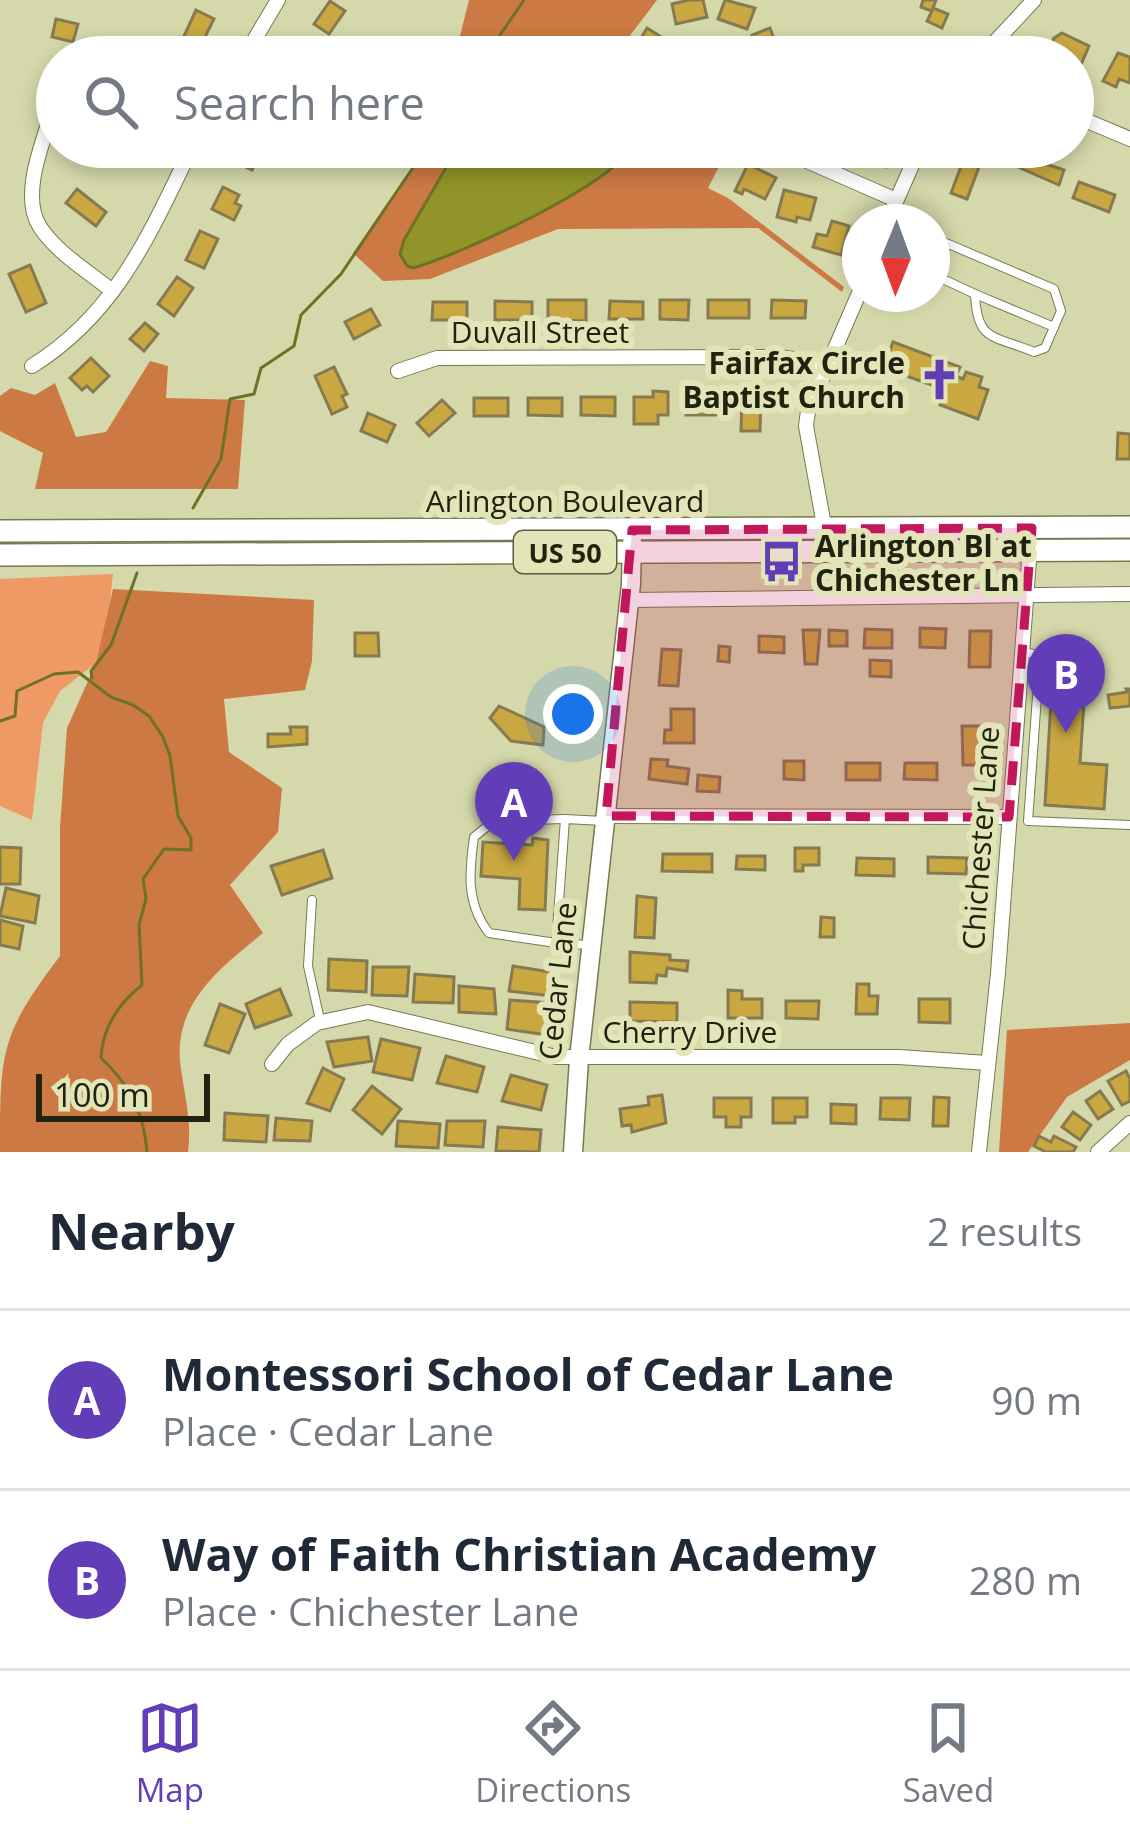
<!DOCTYPE html>
<meta charset="utf-8">
<style>
body{margin:0;font-family:"Open Sans",sans-serif;background:#f6f6f7;color:#1f2937}
.compass{position:absolute;left:842px;top:204px;width:108px;height:108px;border-radius:50%;background:#fff;box-shadow:0 6px 18px #0003;rotate:181deg}
.scale{position:absolute;left:36px;bottom:30px;width:174px;box-sizing:border-box;padding-left:12px;border:6px solid #212210;border-top:0;font-size:33px;line-height:42px;white-space:nowrap;color:#212210;-webkit-text-stroke:9px #e2e5b7;paint-order:stroke}
.you{position:absolute;left:573px;top:714px;width:42px;height:42px;margin:-30px;border:9px solid #fff;border-radius:50%;background:#1a73e8;box-shadow:0 0 0 18px #1a73e833}
.badge{display:grid;place-items:center;width:78px;height:78px;border-radius:50%;background:#613eb7;color:#fff;font-size:39px;font-weight:700}
.pin{position:absolute;translate:-50% -99px;filter:drop-shadow(0 3px 6px #0008)}
.pin::after{content:'';position:absolute;top:63px;width:42px;height:36px;background:inherit;clip-path:polygon(0 0,100% 0,50% 100%)}
.list{margin:0;padding:0;list-style:none}
h2{display:flex;justify-content:space-between;align-items:center;height:156px;margin:0;padding:0 48px;font-size:51px}
h2 small{font-size:39px;font-weight:400;color:#747a83}
.list li{display:grid;grid-template-columns:78px 1fr auto;gap:36px;align-items:center;box-sizing:border-box;height:180px;padding:0 48px;border-top:3px solid #e0e1e3}
.list b{display:block;font-size:45px;white-space:nowrap}
.list p{margin:0;font-size:39px;white-space:nowrap;color:#747a83}
.list em{font-size:39px;font-style:normal;color:#747a83}
.icon{flex:none;width:66px;height:66px;fill:none;stroke:currentColor;stroke-width:2;stroke-linecap:round;stroke-linejoin:round}
.map{position:relative;flex:none;width:1130px;height:1152px;overflow:hidden}
.search{position:absolute;background:#fff;box-shadow:0 6px 18px #0003;left:36px;right:36px;top:36px;height:132px;display:flex;align-items:center;gap:30px;box-sizing:border-box;padding:0 42px;border-radius:66px;color:#747a83;font-size:45px}
.sheet{height:516px;background:#fff}
nav{display:flex;justify-content:space-around;align-items:center;box-sizing:border-box;height:168px;border-top:3px solid #e0e1e3;background:#fff;font-size:33px;color:#747a83}
nav a{display:grid;justify-items:center;gap:6px}
nav .on{color:#613eb7}
.map>svg:first-child{display:block}
.green{fill:#ef9965}
.forest{fill:#cd7944}
.water{fill:#909429;stroke:#6f7222;stroke-width:3}
.lines{fill:none;stroke-linecap:round;stroke-linejoin:round}
.stream{stroke:#6f7222;stroke-width:3}
.building{fill:#c9a841;stroke:#887a50;stroke-width:3}
.service-casing{stroke:#777a4f;stroke-width:10}
.minor-casing{stroke:#777a4f;stroke-width:16}
.secondary-casing{stroke:#777a4f;stroke-width:21}
.primary-casing{stroke:#777a4f;stroke-width:24}
.service{stroke:#fff;stroke-width:8}
.minor{stroke:#fff;stroke-width:14}
.secondary{stroke:#fff;stroke-width:18}
.primary{stroke:#fff;stroke-width:21}
.marked{fill:#c2185b;fill-opacity:0.2;stroke:#c2185b;stroke-width:9;stroke-dasharray:24 15;stroke-linejoin:round}
.labels{text-anchor:middle;dominant-baseline:central;stroke-width:12;stroke-linejoin:round;paint-order:stroke}
.shield{fill:#e2e5b7;stroke:#5b5c42;stroke-width:3}
.shield-label{font-size:27px;font-weight:bold;fill:#212210}
.street-label{font-size:30px;fill:#212210;stroke:#e2e5b7}
.poi-label{font-size:30px;font-weight:bold;fill:#212210;stroke:#e2e5b7;text-anchor:end}
</style>
<div class="map">
<svg width="1130" height="1152" viewBox="0 0 1130 1152">
<rect width="100%" height="100%" fill="#d5d8aa"/>
<polygon class="green" points="113,574 107,628 96,663 60,691 43,723 32,820 0,806 0,579"/>
<g class="forest">
<polygon points="469,0 657,0 622,46 608,57 463,57 459,40"/>
<polygon points="426,147 729,147 708,188 728,198 844,287 842,292 758,228 558,229 430,279 383,281 353,253"/>
<polygon points="150,361 168,366 166,398 245,400 238,489 35,489 43,453 0,431 0,396 11,388 35,395 55,383 76,437 106,432"/>
<path d="M113 589 314 600 312 661 305 690 224 699 229 752 282 788 278 832 230 885 263 933C219 969 171 1005 181 1069 185 1098 192 1123 188 1152H0C0 1052 0 1035 60 956V828L67 728 96 663Z"/>
<polygon points="1130,1023 1130,1060 1067,1097 1028,1152 999,1152 1007,1030"/>
</g>
<path class="water" d="M458 147H630C614 185 456 256 413 268L407 266 400 254 404 240Z"/>
<g class="lines">
<g class="stream">
<polyline points="485,57 524,0"/>
<polyline points="193,508 221,459 230,399 254,394 261,368 294,346 301,315 341,274 427,147"/>
<polyline points="92,678 91,671 111,645 137,573"/>
<path d="M0 721 15 716 17 691 54 674 78 672 111 697 133 705 149 716 163 737 170 756 178 816 191 838V850L164 849 143 879 146 899 139 925 142 985C119 1003 102 1028 101 1058 130 1085 144 1113 147 1152"/>
</g>
</g>
<g class="building">
<polygon points="689,0 703,0 707,17 676,24 672,4"/>
<polygon points="725,0 755,8 747,29 718,19"/>
<polygon points="923,0 936,0 933,8 948,14 942,28 927,21 932,11 921,7"/>
<polygon points="330,1 345,11 329,34 314,24"/>
<polygon points="196,10 214,19 201,45 184,36"/>
<polygon points="56,19 78,24 73,42 52,37"/>
<polygon points="647,28 666,40 655,57 635,57 631,55"/>
<polygon points="770,28 781,57 760,57 752,35"/>
<polygon points="1062,33 1089,46 1080,67 1073,64 1073,57 1045,57 1054,38"/>
<polygon points="107,42 122,57 93,55"/>
<polygon points="300,45 317,55 316,57 293,57"/>
<polygon points="1118,53 1130,57 1130,83 1119,79 1116,87 1103,81"/>
<polygon points="112,147 141,147 139,157 128,155 126,165 109,162"/>
<polygon points="244,147 264,147 252,170 236,162"/>
<polygon points="870,147 892,147 886,167 866,161"/>
<polygon points="1024,147 1037,150 1036,155 1048,159 1046,164 1064,170 1059,185 1018,167"/>
<polygon points="963,161 979,167 967,199 951,193"/>
<polygon points="748,164 776,178 765,199 744,189 742,194 735,191"/>
<polygon points="1079,182 1115,195 1109,212 1073,198"/>
<polygon points="223,187 239,195 235,203 241,206 234,220 212,209"/>
<polygon points="77,189 106,212 96,226 66,203"/>
<polygon points="784,190 816,198 810,220 797,217 796,222 777,217"/>
<polygon points="832,221 849,226 841,255 813,247 817,234 827,236"/>
<polygon points="200,231 218,239 204,268 186,260"/>
<polygon points="30,265 46,303 26,312 9,274"/>
<polygon points="177,277 193,288 174,316 158,304"/>
<polygon points="548,300 586,300 586,321 548,320"/>
<polygon points="660,300 689,300 688,320 660,319"/>
<rect x="708" y="300" width="41" height="18"/>
<polygon points="772,300 806,301 805,318 771,318"/>
<polygon points="495,301 532,302 532,320 495,320"/>
<polygon points="610,301 643,302 643,319 609,319"/>
<polygon points="433,302 467,302 467,320 432,320"/>
<polygon points="371,309 380,325 354,339 345,322"/>
<polygon points="145,323 158,334 144,351 130,339"/>
<polygon points="893,342 960,367 956,376 963,379 966,372 982,377 979,387 988,390 978,419 940,405 946,390 884,368"/>
<polygon points="91,358 109,376 93,392 87,386 82,390 70,378"/>
<polygon points="334,367 347,394 342,396 347,407 332,414 315,376"/>
<polygon points="653,391 668,392 668,415 658,415 658,424 634,424 634,397 653,397"/>
<polygon points="742,396 761,397 760,431 741,431"/>
<polygon points="581,397 615,397 615,416 581,415"/>
<polygon points="686,397 722,397 721,415 686,415"/>
<rect x="474" y="398" width="34" height="18"/>
<polygon points="528,398 562,398 562,416 528,415"/>
<polygon points="442,400 455,413 429,436 417,423"/>
<polygon points="368,413 395,425 387,442 361,431"/>
<polygon points="1118,433 1130,434 1130,459 1117,459"/>
<polygon points="920,628 946,629 945,648 920,647"/>
<polygon points="865,629 892,630 892,648 864,648"/>
<polygon points="803,630 820,630 817,664 805,664"/>
<polygon points="829,630 847,631 847,646 829,646"/>
<polygon points="970,631 991,631 990,667 969,667"/>
<polygon points="355,633 378,633 379,656 355,656"/>
<polygon points="759,636 784,637 784,653 759,652"/>
<polygon points="719,646 730,647 729,662 718,661"/>
<polygon points="662,649 681,650 678,686 659,685"/>
<polygon points="870,660 891,661 891,677 870,676"/>
<polygon points="1126,689 1130,689 1130,706 1110,708 1108,695 1127,692"/>
<polygon points="1051,700 1084,702 1080,763 1107,765 1104,809 1045,805"/>
<polygon points="499,706 544,727 543,745 511,741 490,718"/>
<polygon points="671,709 694,709 694,743 664,743 665,730 671,730"/>
<polygon points="962,726 985,726 985,765 963,765"/>
<polygon points="290,727 307,727 307,744 268,747 268,734 291,734"/>
<polygon points="651,759 668,760 667,766 689,769 687,784 649,779"/>
<polygon points="784,761 804,761 804,780 784,779"/>
<rect x="846" y="763" width="34" height="17"/>
<polygon points="905,763 937,763 937,780 904,779"/>
<polygon points="698,775 720,777 719,792 697,791"/>
<polygon points="533,838 548,840 545,910 519,909 520,879 481,876 483,842 532,845"/>
<polygon points="0,847 21,848 20,884 0,884"/>
<polygon points="795,848 819,848 819,865 803,865 803,871 795,871"/>
<polygon points="323,850 332,878 282,895 271,866"/>
<polygon points="663,854 712,854 712,872 662,871"/>
<polygon points="737,856 765,856 765,870 736,869"/>
<polygon points="928,857 967,858 966,874 928,873"/>
<polygon points="857,858 894,859 894,876 856,875"/>
<polygon points="6,888 39,896 35,923 0,916"/>
<polygon points="637,896 656,898 654,938 635,937"/>
<polygon points="821,917 834,918 834,937 820,937"/>
<polygon points="0,920 23,926 19,949 0,945"/>
<polygon points="630,952 670,955 670,960 688,961 687,971 667,968 666,976 657,975 656,983 630,982"/>
<polygon points="329,959 367,961 366,992 328,990"/>
<polygon points="513,966 556,973 553,996 509,991"/>
<polygon points="373,967 409,967 407,996 372,995"/>
<polygon points="415,974 454,977 453,1003 413,1002"/>
<polygon points="857,984 869,984 869,996 878,996 877,1014 856,1014"/>
<polygon points="459,986 494,989 496,1014 459,1012"/>
<polygon points="280,989 291,1015 255,1028 246,1004"/>
<polygon points="728,990 742,991 742,999 762,999 762,1018 728,1018"/>
<polygon points="919,999 950,999 950,1023 919,1022"/>
<polygon points="510,1000 551,1003 547,1035 507,1029"/>
<polygon points="786,1001 819,1001 818,1019 786,1018"/>
<polygon points="630,1002 677,1003 677,1022 630,1021"/>
<polygon points="220,1004 245,1014 229,1053 205,1045"/>
<polygon points="368,1037 372,1061 334,1067 327,1042"/>
<polygon points="381,1039 420,1048 412,1080 373,1072"/>
<polygon points="446,1056 484,1067 477,1092 437,1083"/>
<polygon points="323,1068 344,1079 330,1111 307,1103"/>
<polygon points="1126,1071 1130,1079 1130,1101 1122,1105 1108,1081"/>
<polygon points="511,1075 547,1085 541,1110 502,1101"/>
<polygon points="372,1086 401,1109 382,1134 353,1110"/>
<polygon points="1100,1091 1113,1109 1098,1119 1086,1101"/>
<polygon points="662,1095 666,1123 632,1132 631,1125 622,1126 620,1109 649,1105 648,1097"/>
<polygon points="934,1097 949,1098 948,1126 933,1126"/>
<polygon points="714,1098 751,1098 751,1117 741,1117 741,1127 726,1127 726,1117 714,1117"/>
<polygon points="773,1098 807,1098 807,1117 795,1117 795,1123 773,1123"/>
<polygon points="881,1098 910,1098 909,1120 880,1119"/>
<polygon points="831,1104 856,1105 856,1124 831,1123"/>
<polygon points="1073,1112 1091,1125 1080,1140 1062,1127"/>
<polygon points="225,1113 268,1116 266,1142 224,1140"/>
<polygon points="276,1118 312,1121 310,1141 274,1140"/>
<polygon points="398,1121 440,1124 438,1148 396,1146"/>
<polygon points="447,1121 485,1121 483,1147 445,1145"/>
<polygon points="498,1127 541,1130 539,1152 496,1151"/>
<polygon points="1039,1136 1051,1142 1054,1136 1076,1147 1073,1152 1046,1152 1034,1146"/>
</g>
<g class="lines">
<defs>
<g id="service">
<path d="M932 237 1054 289 1061 311 1045 348 1034 352C993 335 977 342 975 294L932 274"/>
<polyline points="975,294 1054,327"/>
<polyline points="1022,652 1040,655 1028,821 1130,825"/>
<polyline points="312,900 308,966 320,1020"/>
<path d="M556 943 489 933C466 904 469 872 474 837L494 821 565 819"/>
<polyline points="588,945 556,943 565,819 604,821"/>
</g>
<g id="minor">
<polyline points="244,57 278,0"/>
<polyline points="981,57 1034,0"/>
<path d="M57 97C47 133 18 193 40 227 56 252 89 272 112 291"/>
<polyline points="1073,115 1130,139"/>
<polyline points="775,147 896,200"/>
<polyline points="887,222 920,147"/>
<path d="M32 366C117 313 150 233 192 147"/>
<polyline points="398,371 437,358 779,357 828,364"/>
<polyline points="825,531 806,426 808,411 860,291"/>
<polyline points="629,600 1130,594"/>
<polyline points="606,816 1009,817"/>
<polyline points="272,1064 288,1044 317,1023 368,1012 556,1057 899,1057 988,1063"/>
<polyline points="979,1152 998,973 1030,547"/>
<polyline points="1098,1152 1130,1123"/>
</g>
<polyline id="secondary" points="573,1152 579,1059 631,584 632,542"/>
<g id="primary">
<polyline points="0,531 1130,527"/>
<polyline points="0,555 1130,550"/>
</g>
</defs>
<use href="#service" class="service-casing"/>
<use href="#minor" class="minor-casing"/>
<use href="#secondary" class="secondary-casing"/>
<use href="#primary" class="primary-casing"/>
<use href="#service" class="service"/>
<use href="#minor" class="minor"/>
<use href="#secondary" class="secondary"/>
<use href="#primary" class="primary"/>
</g>
<path class="marked" d="M1032 528 1009 817 606 816 632 530Z"/>
<defs>
<symbol id="church-bare" viewBox="-9 -9 18 18"><path d="M-1.2-6h2.4v3.5h3.3v2.4h-3.3V6h-2.4V-.1h-3.3v-2.4h3.3Z" fill="#613eb7" stroke="#e2e5b7" stroke-width="2.5" paint-order="stroke"/></symbol>
<symbol id="bus-bare" viewBox="-9 -9 18 18"><path d="M-5-6H5V4H4V6H2V4H-2V6H-4V4H-5ZM-3.5-4V0h7V-4ZM-3.5 1.2v1.5H-2V1.2ZM2 1.2v1.5H3.5V1.2Z" fill="#613eb7" stroke="#e2e5b7" stroke-width="2.5" paint-order="stroke"/></symbol>
</defs>
<g fill-rule="evenodd">
<use href="#church-bare" x="910" y="350" width="59" height="59"/>
<use href="#bus-bare" x="752" y="532" width="59" height="59"/>
</g>
<g class="labels">
<rect class="shield" x="514" y="531" width="102" height="42" rx="9"/>
<g class="shield-label">
<text x="565" y="552">US 50</text>
</g>
<g class="street-label">
<text x="540" y="331">Duvall Street</text>
<text x="565" y="500">Arlington Boulevard</text>
<text transform="translate(980 838) rotate(-86)">Chichester Lane</text>
<text transform="translate(557 981) rotate(-84)">Cedar Lane</text>
<text x="690" y="1031">Cherry Drive</text>
</g>
<g class="poi-label">
<text x="905" y="362">Fairfax Circle<tspan x="905" dy="34">Baptist Church</tspan></text>
<text x="815" y="545" text-anchor="start">Arlington Bl at<tspan x="815" dy="34">Chichester Ln</tspan></text>
</g>
</g>
</svg>
<svg class="compass" viewBox="-18 -18 36 36"><path d="M0-13l5 13h-10z" fill="#e53935"/><path d="M0 13l5-13h-10z" fill="#747a83"/></svg>
<div class="scale">100 m</div>
<div class="you"></div>
<div class="pin badge" style="left:514px;top:861px">A</div>
<div class="pin badge" style="left:1066px;top:733px">B</div>
<div class="search"><svg class="icon" aria-label="search" viewBox="0 0 24 24"><circle cx="10" cy="10" r="6"/><path d="M15 15l6 6"/></svg>Search here</div>
</div>
<section class="sheet">
<h2>Nearby<small>2 results</small></h2>
<ul class="list">
<li><span class="badge">A</span><div><b>Montessori School of Cedar Lane</b><p>Place · Cedar Lane</p></div><em>90 m</em></li>
<li><span class="badge">B</span><div><b>Way of Faith Christian Academy</b><p>Place · Chichester Lane</p></div><em>280 m</em></li>
</ul>
</section>
<nav>
<a class="on"><svg class="icon" aria-label="map" viewBox="0 0 24 24"><path d="M3 6l6-2 6 2 6-2v14l-6 2-6-2-6 2zM9 4v14M15 6v14"/></svg>Map</a>
<a><svg class="icon" aria-label="directions" viewBox="0 0 24 24"><path d="M12 3l9 9-9 9-9-9zM9 14v-3h6M13 9l2 2-2 2"/></svg>Directions</a>
<a><svg class="icon" aria-label="saved" viewBox="0 0 24 24"><path d="M7 4h10v16l-5-4-5 4z"/></svg>Saved</a>
</nav>
